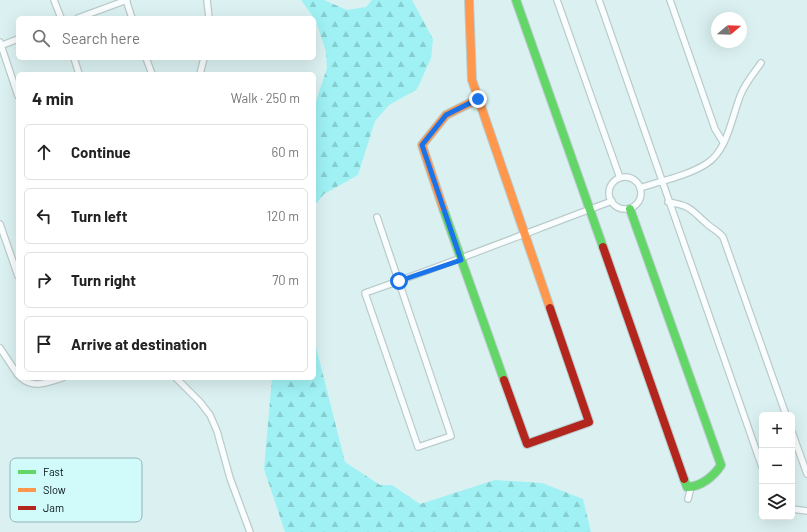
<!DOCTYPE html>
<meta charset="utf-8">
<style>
body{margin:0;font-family:Barlow,sans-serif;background:#f6f6f6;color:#222}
.controls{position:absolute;right:12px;bottom:12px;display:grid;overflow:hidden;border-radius:6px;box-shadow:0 4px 16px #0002}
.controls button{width:36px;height:36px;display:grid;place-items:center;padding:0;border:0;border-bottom:1px solid #e0e0e0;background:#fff;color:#222;font:20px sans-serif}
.compass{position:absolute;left:711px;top:12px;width:36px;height:36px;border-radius:50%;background:#fff;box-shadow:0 4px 16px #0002;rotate:71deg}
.stop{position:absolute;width:12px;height:12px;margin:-9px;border:3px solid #1a73e8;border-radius:50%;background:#fff}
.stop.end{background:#1a73e8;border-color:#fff;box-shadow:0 1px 4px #0008}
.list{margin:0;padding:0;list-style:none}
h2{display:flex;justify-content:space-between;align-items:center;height:52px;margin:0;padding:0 16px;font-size:17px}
h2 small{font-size:13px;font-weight:400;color:#767676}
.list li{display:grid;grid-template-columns:26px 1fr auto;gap:12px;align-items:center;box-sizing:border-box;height:56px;margin:0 8px 8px;padding:0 8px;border:1px solid #e0e0e0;border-radius:6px}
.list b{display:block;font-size:15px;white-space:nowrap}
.list em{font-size:13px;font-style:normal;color:#767676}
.icon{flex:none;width:22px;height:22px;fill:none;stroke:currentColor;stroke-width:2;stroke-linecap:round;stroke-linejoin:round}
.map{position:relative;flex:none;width:807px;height:532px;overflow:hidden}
.search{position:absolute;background:#fff;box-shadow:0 4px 16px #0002;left:16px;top:16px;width:300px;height:44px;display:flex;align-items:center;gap:10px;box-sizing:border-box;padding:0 14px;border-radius:6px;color:#767676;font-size:15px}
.panel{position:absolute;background:#fff;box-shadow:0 4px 16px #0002;left:16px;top:72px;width:300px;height:308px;border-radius:6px}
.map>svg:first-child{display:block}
.forest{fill:url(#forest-firs)}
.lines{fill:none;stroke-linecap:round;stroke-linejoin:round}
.street-casing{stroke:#bacbcc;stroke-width:8}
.fast-casing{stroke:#bacbcc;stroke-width:10}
.slow-casing{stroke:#bacbcc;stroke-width:10}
.jam-casing{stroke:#bacbcc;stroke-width:10}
.street{stroke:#fafdfd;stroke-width:5.5}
.fast{stroke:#63d668;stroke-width:8}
.slow{stroke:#ff974d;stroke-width:8}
.jam{stroke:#b3261e;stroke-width:8}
.route{stroke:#1a73e8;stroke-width:5}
.key{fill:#d1fafb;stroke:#94b4b5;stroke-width:1}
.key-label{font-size:11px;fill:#041112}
</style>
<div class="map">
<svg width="807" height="532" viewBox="0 0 807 532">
<defs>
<pattern id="forest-firs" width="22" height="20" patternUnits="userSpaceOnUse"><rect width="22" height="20" fill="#9ff1f4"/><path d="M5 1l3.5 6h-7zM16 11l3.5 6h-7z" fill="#87ced0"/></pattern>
</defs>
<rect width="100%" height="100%" fill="#dbf1f1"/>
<g class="forest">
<polygon points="301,0 324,0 347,10 366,7 372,0 412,0 433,39 431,58 419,85 416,90 389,105 375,121 358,175 324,194 314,206 314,107 327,68 326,52 316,21"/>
<polygon points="314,339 345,462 380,485 392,485 420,504 495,480 542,483 583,499 591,532 285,532 264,469 272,378 314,378"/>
</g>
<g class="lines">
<defs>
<g id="street">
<polyline points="54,0 61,18"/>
<polyline points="126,0 132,18"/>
<polyline points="207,0 209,18"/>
<polyline points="557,0 620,178"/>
<polyline points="599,0 762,467"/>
<polyline points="670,0 715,129 723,142"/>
<polyline points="78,18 127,0"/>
<polyline points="0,42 18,96"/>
<polyline points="0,46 18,39"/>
<polyline points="74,58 79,74"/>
<polyline points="146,58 152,74"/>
<polyline points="200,74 204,58"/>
<circle cx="625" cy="193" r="16"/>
<path d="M640 188C661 181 687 176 706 164 728 151 732 115 741 94 746 82 754 73 761 63"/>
<path d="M668 202C691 206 689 208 706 223 711 228 718 231 723 237L786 415"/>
<path d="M377 217C402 290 426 363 451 436L418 447 365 293C448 264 529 232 612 201"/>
<polyline points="0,224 18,276"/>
<polyline points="0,348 18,375"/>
<path d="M21 378C34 389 48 382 62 378"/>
<polyline points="176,378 200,402 210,415 217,431 230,478 250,532"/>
<polyline points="792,432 807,474"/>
<polyline points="688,499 691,487"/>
<polyline points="792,509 807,511"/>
</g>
<g id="fast">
<polyline points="516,0 603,247"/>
<polyline points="443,208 504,380"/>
<path d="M630 209 721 465C714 476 701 487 687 487L684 479"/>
</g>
<g id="slow">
<polyline points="469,0 472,80 550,308"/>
<polyline points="443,208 422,145 446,115 478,99"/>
</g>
<g id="jam">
<polyline points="603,247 684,479"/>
<polyline points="504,380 527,444 589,422 550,308"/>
</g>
</defs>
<use href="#street" class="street-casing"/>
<use href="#fast" class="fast-casing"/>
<use href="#slow" class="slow-casing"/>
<use href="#jam" class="jam-casing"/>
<use href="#street" class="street"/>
<use href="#fast" class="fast"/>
<use href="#slow" class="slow"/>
<use href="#jam" class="jam"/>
</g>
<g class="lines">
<polyline class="route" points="399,281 461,260 422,145 446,115 478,99"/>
</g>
<rect x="10" y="458" width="132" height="64" rx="6" class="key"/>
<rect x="18" y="470" width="18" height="4" fill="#63d668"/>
<rect x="18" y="488" width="18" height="4" fill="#ff974d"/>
<rect x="18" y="506" width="18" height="4" fill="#b3261e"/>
<g class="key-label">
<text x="43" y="476">Fast</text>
<text x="43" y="494">Slow</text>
<text x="43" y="512">Jam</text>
</g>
</svg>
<div class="controls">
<button>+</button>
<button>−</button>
<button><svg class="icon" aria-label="layers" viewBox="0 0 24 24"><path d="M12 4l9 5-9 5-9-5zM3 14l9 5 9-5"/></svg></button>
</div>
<svg class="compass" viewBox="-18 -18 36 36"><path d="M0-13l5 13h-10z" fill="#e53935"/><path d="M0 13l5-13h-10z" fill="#767676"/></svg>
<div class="stop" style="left:399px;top:281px"></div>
<div class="stop end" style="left:478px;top:99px"></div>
<div class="search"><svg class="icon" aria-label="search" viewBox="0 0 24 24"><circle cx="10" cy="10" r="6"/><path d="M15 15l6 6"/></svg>Search here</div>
<section class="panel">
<h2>4 min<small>Walk · 250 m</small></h2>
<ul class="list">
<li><svg class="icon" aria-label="ahead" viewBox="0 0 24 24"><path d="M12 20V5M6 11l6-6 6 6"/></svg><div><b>Continue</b></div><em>60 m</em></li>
<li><svg class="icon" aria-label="left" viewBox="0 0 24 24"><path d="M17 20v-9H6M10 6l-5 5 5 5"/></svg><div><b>Turn left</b></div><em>120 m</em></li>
<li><svg class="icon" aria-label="right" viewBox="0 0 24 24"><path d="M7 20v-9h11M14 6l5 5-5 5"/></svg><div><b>Turn right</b></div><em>70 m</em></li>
<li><svg class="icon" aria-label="arrive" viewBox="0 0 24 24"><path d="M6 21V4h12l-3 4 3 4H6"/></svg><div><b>Arrive at destination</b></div></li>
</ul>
</section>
</div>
